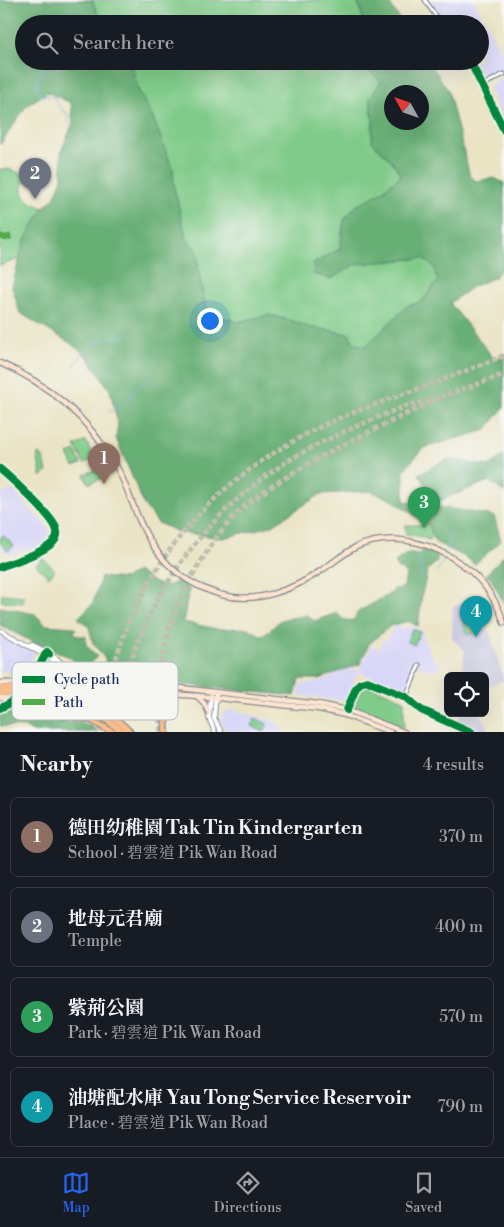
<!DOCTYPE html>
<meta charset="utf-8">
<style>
body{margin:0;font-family:"Libre Bodoni","Noto Serif TC",serif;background:#20242c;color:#f1f3f6}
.controls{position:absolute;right:15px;bottom:15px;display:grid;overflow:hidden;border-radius:8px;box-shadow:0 5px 20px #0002}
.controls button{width:45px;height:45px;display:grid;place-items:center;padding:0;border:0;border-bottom:1px solid #363941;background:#171b24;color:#f1f3f6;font:25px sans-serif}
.compass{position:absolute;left:384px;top:85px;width:45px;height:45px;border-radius:50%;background:#171b24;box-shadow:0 5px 20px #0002;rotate:310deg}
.you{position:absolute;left:209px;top:320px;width:18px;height:18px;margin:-12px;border:4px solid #fff;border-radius:50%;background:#1a73e8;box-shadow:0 0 0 8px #1a73e833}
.badge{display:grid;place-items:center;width:32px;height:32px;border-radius:50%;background:#2563eb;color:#fff;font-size:16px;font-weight:700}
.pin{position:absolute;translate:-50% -41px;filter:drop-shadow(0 1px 2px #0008)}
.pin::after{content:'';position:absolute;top:26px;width:18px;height:15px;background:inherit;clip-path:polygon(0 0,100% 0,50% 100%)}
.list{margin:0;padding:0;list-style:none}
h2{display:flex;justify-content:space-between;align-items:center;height:65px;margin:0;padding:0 20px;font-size:21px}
h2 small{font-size:16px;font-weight:400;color:#9ea1a6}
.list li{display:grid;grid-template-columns:32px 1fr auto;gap:15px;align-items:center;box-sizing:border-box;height:80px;margin:0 10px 10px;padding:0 10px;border:1px solid #363941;border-radius:8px}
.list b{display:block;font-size:19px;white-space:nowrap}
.list p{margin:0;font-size:16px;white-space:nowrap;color:#9ea1a6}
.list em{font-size:16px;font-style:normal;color:#9ea1a6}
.icon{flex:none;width:28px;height:28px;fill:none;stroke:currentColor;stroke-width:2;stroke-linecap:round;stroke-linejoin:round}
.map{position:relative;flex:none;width:504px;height:732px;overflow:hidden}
.search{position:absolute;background:#171b24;box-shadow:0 5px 20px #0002;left:15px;right:15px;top:15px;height:55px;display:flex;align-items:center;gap:12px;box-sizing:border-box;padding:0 18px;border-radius:28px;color:#9ea1a6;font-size:19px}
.sheet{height:425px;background:#171b24}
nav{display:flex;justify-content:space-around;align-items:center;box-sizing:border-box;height:70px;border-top:1px solid #363941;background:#171b24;font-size:14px;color:#9ea1a6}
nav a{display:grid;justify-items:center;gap:2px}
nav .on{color:#2563eb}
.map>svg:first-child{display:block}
.built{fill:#d9d7f8}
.industrial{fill:#c0c2dd}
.green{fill:#80cb89;stroke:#4e7d74}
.forest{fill:#68af75;stroke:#426f6a;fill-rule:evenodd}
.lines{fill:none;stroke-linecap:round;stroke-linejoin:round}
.stream{stroke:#6eabe0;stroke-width:1}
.trunk-tunnel{stroke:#c1c0b0;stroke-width:5;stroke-dasharray:5 2.5;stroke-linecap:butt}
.motorway-tunnel{stroke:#c1c0b0;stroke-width:5.5;stroke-dasharray:5.5 3;stroke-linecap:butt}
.minor-casing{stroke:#828a91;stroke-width:5.5}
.tertiary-casing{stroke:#828a91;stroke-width:6}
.secondary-casing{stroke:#828a91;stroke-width:7}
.motorway-casing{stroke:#828a91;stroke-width:8}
.minor{stroke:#fff;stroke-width:3}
.tertiary{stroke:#fff;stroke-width:4}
.secondary{stroke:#fde4d0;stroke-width:4.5}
.motorway{stroke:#f9bc8a;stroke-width:5.5}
.minor-bridge-casing{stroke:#828a91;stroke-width:5.5;stroke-linecap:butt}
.secondary-bridge-casing{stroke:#828a91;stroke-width:7;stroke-linecap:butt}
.minor-bridge{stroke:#fff;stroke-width:3}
.secondary-bridge{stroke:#fde4d0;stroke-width:4.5}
.quiet{stroke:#52ab49;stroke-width:6;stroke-dasharray:12 6;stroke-linecap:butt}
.cycleway-casing{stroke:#f6f6f2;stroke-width:11}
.cycleway{stroke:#00873e;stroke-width:8}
.key{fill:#f6f6f2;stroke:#b4bac6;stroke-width:1}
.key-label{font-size:14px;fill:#1b2f5e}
</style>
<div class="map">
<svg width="504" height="732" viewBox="0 0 504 732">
<rect width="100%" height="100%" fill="#f6f6f2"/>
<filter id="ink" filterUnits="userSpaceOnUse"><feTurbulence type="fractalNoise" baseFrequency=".02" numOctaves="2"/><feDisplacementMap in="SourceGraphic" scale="10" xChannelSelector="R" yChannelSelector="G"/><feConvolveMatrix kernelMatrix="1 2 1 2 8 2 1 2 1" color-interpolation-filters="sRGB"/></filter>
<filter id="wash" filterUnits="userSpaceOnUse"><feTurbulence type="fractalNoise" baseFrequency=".0096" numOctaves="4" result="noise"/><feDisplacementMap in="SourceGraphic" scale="20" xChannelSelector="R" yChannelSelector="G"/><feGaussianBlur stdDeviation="1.12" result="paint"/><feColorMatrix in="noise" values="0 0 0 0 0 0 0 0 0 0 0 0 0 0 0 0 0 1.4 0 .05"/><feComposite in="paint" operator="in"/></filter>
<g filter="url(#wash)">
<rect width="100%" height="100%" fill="#eae4c4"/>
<g class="built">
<polygon points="430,0 474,0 504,57 504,70 487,79 483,78 474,61 480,61 480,24 445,24"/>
<polygon points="504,77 504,123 489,88 491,84"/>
<polygon points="11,489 48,528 51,536 50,540 44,545 8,555 0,546 0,499 2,493 8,492"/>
<polygon points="394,626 402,629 411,626 423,632 422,638 428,647 433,660 441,663 438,670 426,669 417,665 407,687 403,690 359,672 345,701 298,695 300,684 319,682 350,668 359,671 371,645 379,649 383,640 387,641"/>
<polygon points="0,634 35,653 24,674 0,671"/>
<polygon points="234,710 267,719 275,722 283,728 282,732 228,732 223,727 220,719 225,711"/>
</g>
<g class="industrial">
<polygon points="477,600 481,604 504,680 485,688 485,676 461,676 465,651 452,638 453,606"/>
<polygon points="461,713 478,713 487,726 485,732 458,721"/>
</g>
<g class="green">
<polygon points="92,0 355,0 360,7 364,24 102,24"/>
<polygon points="129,61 368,61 367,69 381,81 370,98 373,122 372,142 392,161 401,175 380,193 356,206 344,220 340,249 314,263 330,279 356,264 423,258 435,267 438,281 421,302 407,306 366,346 355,344 349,334 308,327 293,321 269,315 238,322 217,316 206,309 199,274 197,251 186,238 174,187 173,170 153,118 139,92"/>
<path d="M0 169H9L27 176 26 182H23C18 202 34 202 47 210L21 258 0 266Z"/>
<polygon points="86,441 94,458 84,464 75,446"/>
<polygon points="75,451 81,464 74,467 68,454"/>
<path d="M38 454 43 457 47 472 43 476 40 475C42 468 36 461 38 454Z"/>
<polygon points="99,468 104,477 89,484 84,475"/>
<polygon points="447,519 432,530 430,540 418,536 406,534 405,525 426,525"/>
<polygon points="3,535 14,546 8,551 0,543 0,539"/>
<polygon points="42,558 55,570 49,577 36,565"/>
<polygon points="2,594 24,596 23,603 1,601"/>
<polygon points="477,606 484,630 467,635 460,611"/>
<polygon points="412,629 420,632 414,645 407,641"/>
<polygon points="367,685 404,700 404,727 355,706 360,690"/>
<polygon points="255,718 267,724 264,732 252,726"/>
</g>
<g class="forest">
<path d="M0 0H92L102 24H24V61H129L131 63 139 92 153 118 173 170 174 187 186 238 197 251 199 274 206 309 217 316 238 322 268 315 293 321 308 327 349 334 355 344 366 346 407 306 421 302 438 281 434 267 423 258 356 264 330 279 313 274 314 263 340 249 344 220 356 206 380 193 401 175 392 161 372 142 373 122 370 98 381 81 367 69 368 61H428L448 90 470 176 476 181 494 178 504 183V265L495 277 472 287 450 303 495 360 504 353V407L486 430 424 448 404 470V501L494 516 501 541 474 565 467 558 435 542 429 525 394 501 371 491 321 494 271 526 223 538 178 532 158 523 144 505 116 438 118 424 110 390 87 356 70 343 20 313 12 287 24 242 44 207 54 198 62 179 61 152 73 123 71 103 47 92 26 106 0 145ZM392 92H422V122H392Z"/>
<polygon points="355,0 387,0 403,24 364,24 360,7"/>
<polygon points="504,455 504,492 489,481 436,502 419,474 447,459 489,466"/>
<path d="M423 549 438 555 436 563 428 569 422 594 418 626 408 621 390 626 369 644 360 664 319 679H299L295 696 165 683 156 669 139 668 126 680H105L108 675 107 672H104L100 670 106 660 93 643 89 627 78 618 93 603 101 577 125 579 137 571C150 579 164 594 178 580L190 590 187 600 183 622 217 629 248 628 262 636 269 631 281 620 307 615 314 621 337 613C342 620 345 621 354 620L358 612 393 592 395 588 398 590 404 587 406 575 403 570 398 569 395 562 406 554H420Z"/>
<polygon points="504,555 504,603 491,579 486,575"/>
<polygon points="0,607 35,614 46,625 74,627 76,629 74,632 77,636 86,636 86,645 97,656 90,664 82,670 70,657 34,643 0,625"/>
<polygon points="17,703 28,704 30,708 65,723 81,722 94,728 98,732 33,732 24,727 0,726 0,711"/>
</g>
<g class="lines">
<g class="stream">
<polyline points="38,63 43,67 44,70 36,84 40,95 54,97 60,108 67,113 69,124"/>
<polyline points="94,344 107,337 112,338 128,335"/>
<polyline points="74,366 85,350 92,346"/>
<path d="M126 403C131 392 141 385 151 378"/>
<polyline points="109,412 123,405"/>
<path d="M466 482 463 475C471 471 476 466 479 457"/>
<polyline points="457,488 459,485"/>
<polyline points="449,503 451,505"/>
<polyline points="448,550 450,528"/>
<polyline points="418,555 423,576"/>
<polyline points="437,571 444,559"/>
</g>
</g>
</g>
<g filter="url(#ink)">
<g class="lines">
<g class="trunk-tunnel">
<path d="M116 722C135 600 215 492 327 440 352 428 381 415 407 406 418 403 429 401 440 397 462 390 483 382 504 374"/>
<path d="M99 732C121 591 191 491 320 427 346 414 374 405 401 395 436 383 470 369 504 356"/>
</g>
<path class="motorway-tunnel" d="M161 732C155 668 165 623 197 568 210 545 226 523 246 505 259 494 275 484 290 475 337 446 389 423 439 398"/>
<defs>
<g id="minor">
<polyline points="425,0 441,24"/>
<polyline points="470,61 504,130"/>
<polyline points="483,85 504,74"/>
<path d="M0 469C12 479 52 516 56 528 59 535 56 541 50 545 38 555 15 561 0 567"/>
<polyline points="37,670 45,655"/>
<polyline points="406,697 419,665"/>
</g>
<g id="tertiary">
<polyline points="0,630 53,660 57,660"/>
<path d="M30 646 33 645C51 654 67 663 75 682"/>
<polyline points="60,680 66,675 67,668"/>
<polyline points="216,692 214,718 221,732"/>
<polyline points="211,696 209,718 215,732"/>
<polyline points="347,710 356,688 360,683 367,681 406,697 421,710 471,732"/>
</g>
<g id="secondary">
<path d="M0 363C49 384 88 418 115 464 124 479 129 496 136 512 153 555 177 582 222 595 257 604 293 590 322 570 333 563 344 553 356 547 388 533 422 540 451 557 476 572 495 594 504 623"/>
<polyline points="0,683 55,683"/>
<path d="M54 684C67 675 81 682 84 697"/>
<polyline points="78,684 163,686 318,704 347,710 404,732"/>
<polyline points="197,696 204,703 209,713"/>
<polyline points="84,697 90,691 97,689 134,691 210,697 319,709 345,715 390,732"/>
<polyline points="0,698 37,701 50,708"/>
<path d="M47 699C50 717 69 722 81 708"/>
</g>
<g id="motorway">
<path d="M154 686C169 694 164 717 166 732"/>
<path d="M0 688C51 689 92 694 130 732"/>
<path d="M0 693C48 694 85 699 122 732"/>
<polyline points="165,702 167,696 175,694"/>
<polyline points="72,716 91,720 112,732"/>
</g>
</defs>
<use href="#minor" class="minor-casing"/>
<use href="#tertiary" class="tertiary-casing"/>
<use href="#secondary" class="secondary-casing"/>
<use href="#motorway" class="motorway-casing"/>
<use href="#minor" class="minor"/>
<use href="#tertiary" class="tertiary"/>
<use href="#secondary" class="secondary"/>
<use href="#motorway" class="motorway"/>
<defs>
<polyline id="minor-bridge" points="3,707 22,694 37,670"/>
<g id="secondary-bridge">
<polyline points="47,699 51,688"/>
<polyline points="81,708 84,697"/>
</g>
</defs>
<use href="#minor-bridge" class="minor-bridge-casing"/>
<use href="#secondary-bridge" class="secondary-bridge-casing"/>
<use href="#minor-bridge" class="minor-bridge"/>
<use href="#secondary-bridge" class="secondary-bridge"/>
<polyline class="quiet" points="0,236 5,238 13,236"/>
<defs>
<g id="cycleway">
<polyline points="470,61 504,130"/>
<path d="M0 469C12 479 52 516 56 528 59 535 56 541 50 545 38 555 15 561 0 567"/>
<path d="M0 708C25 699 34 677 45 655L49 654 47 652"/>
<polyline points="347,710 356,688 360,683 367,681 406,697 421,710 471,732"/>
</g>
</defs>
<use href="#cycleway" class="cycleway-casing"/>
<use href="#cycleway" class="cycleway"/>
</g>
</g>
<rect x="12" y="662" width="166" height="58" rx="8" class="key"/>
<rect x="22" y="676" width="23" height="7" fill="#00873e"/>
<rect x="22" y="699" width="23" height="6" fill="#52ab49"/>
<g class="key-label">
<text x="54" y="684">Cycle path</text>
<text x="54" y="707">Path</text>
</g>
</svg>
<div class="controls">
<button><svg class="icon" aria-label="locate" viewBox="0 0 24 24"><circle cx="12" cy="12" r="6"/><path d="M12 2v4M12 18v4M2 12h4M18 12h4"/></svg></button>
</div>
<svg class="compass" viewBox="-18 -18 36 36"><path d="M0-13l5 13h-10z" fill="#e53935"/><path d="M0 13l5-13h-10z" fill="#9ea1a6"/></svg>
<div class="you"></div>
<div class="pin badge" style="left:104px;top:484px;background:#8d6e63">1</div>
<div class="pin badge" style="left:35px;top:199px;background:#6b7280">2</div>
<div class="pin badge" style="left:424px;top:528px;background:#2e9e5b">3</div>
<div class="pin badge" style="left:476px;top:637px;background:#0f9aa8">4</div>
<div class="search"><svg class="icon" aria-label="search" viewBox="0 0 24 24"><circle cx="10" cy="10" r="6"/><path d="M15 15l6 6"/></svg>Search here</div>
</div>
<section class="sheet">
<h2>Nearby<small>4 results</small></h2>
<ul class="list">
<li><span class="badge" style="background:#8d6e63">1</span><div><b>德田幼稚園 Tak Tin Kindergarten</b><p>School · 碧雲道 Pik Wan Road</p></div><em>370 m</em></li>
<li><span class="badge" style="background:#6b7280">2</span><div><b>地母元君廟</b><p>Temple</p></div><em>400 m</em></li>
<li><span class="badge" style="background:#2e9e5b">3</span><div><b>紫荊公園</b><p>Park · 碧雲道 Pik Wan Road</p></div><em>570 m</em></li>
<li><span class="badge" style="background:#0f9aa8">4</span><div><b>油塘配水庫 Yau Tong Service Reservoir</b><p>Place · 碧雲道 Pik Wan Road</p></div><em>790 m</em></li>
</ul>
</section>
<nav>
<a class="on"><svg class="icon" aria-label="map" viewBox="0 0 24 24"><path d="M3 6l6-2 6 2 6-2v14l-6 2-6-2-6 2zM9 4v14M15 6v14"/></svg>Map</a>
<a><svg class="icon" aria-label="directions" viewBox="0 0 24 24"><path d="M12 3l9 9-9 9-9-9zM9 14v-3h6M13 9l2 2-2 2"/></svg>Directions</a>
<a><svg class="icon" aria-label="saved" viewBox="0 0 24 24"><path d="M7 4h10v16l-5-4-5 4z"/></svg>Saved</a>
</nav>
